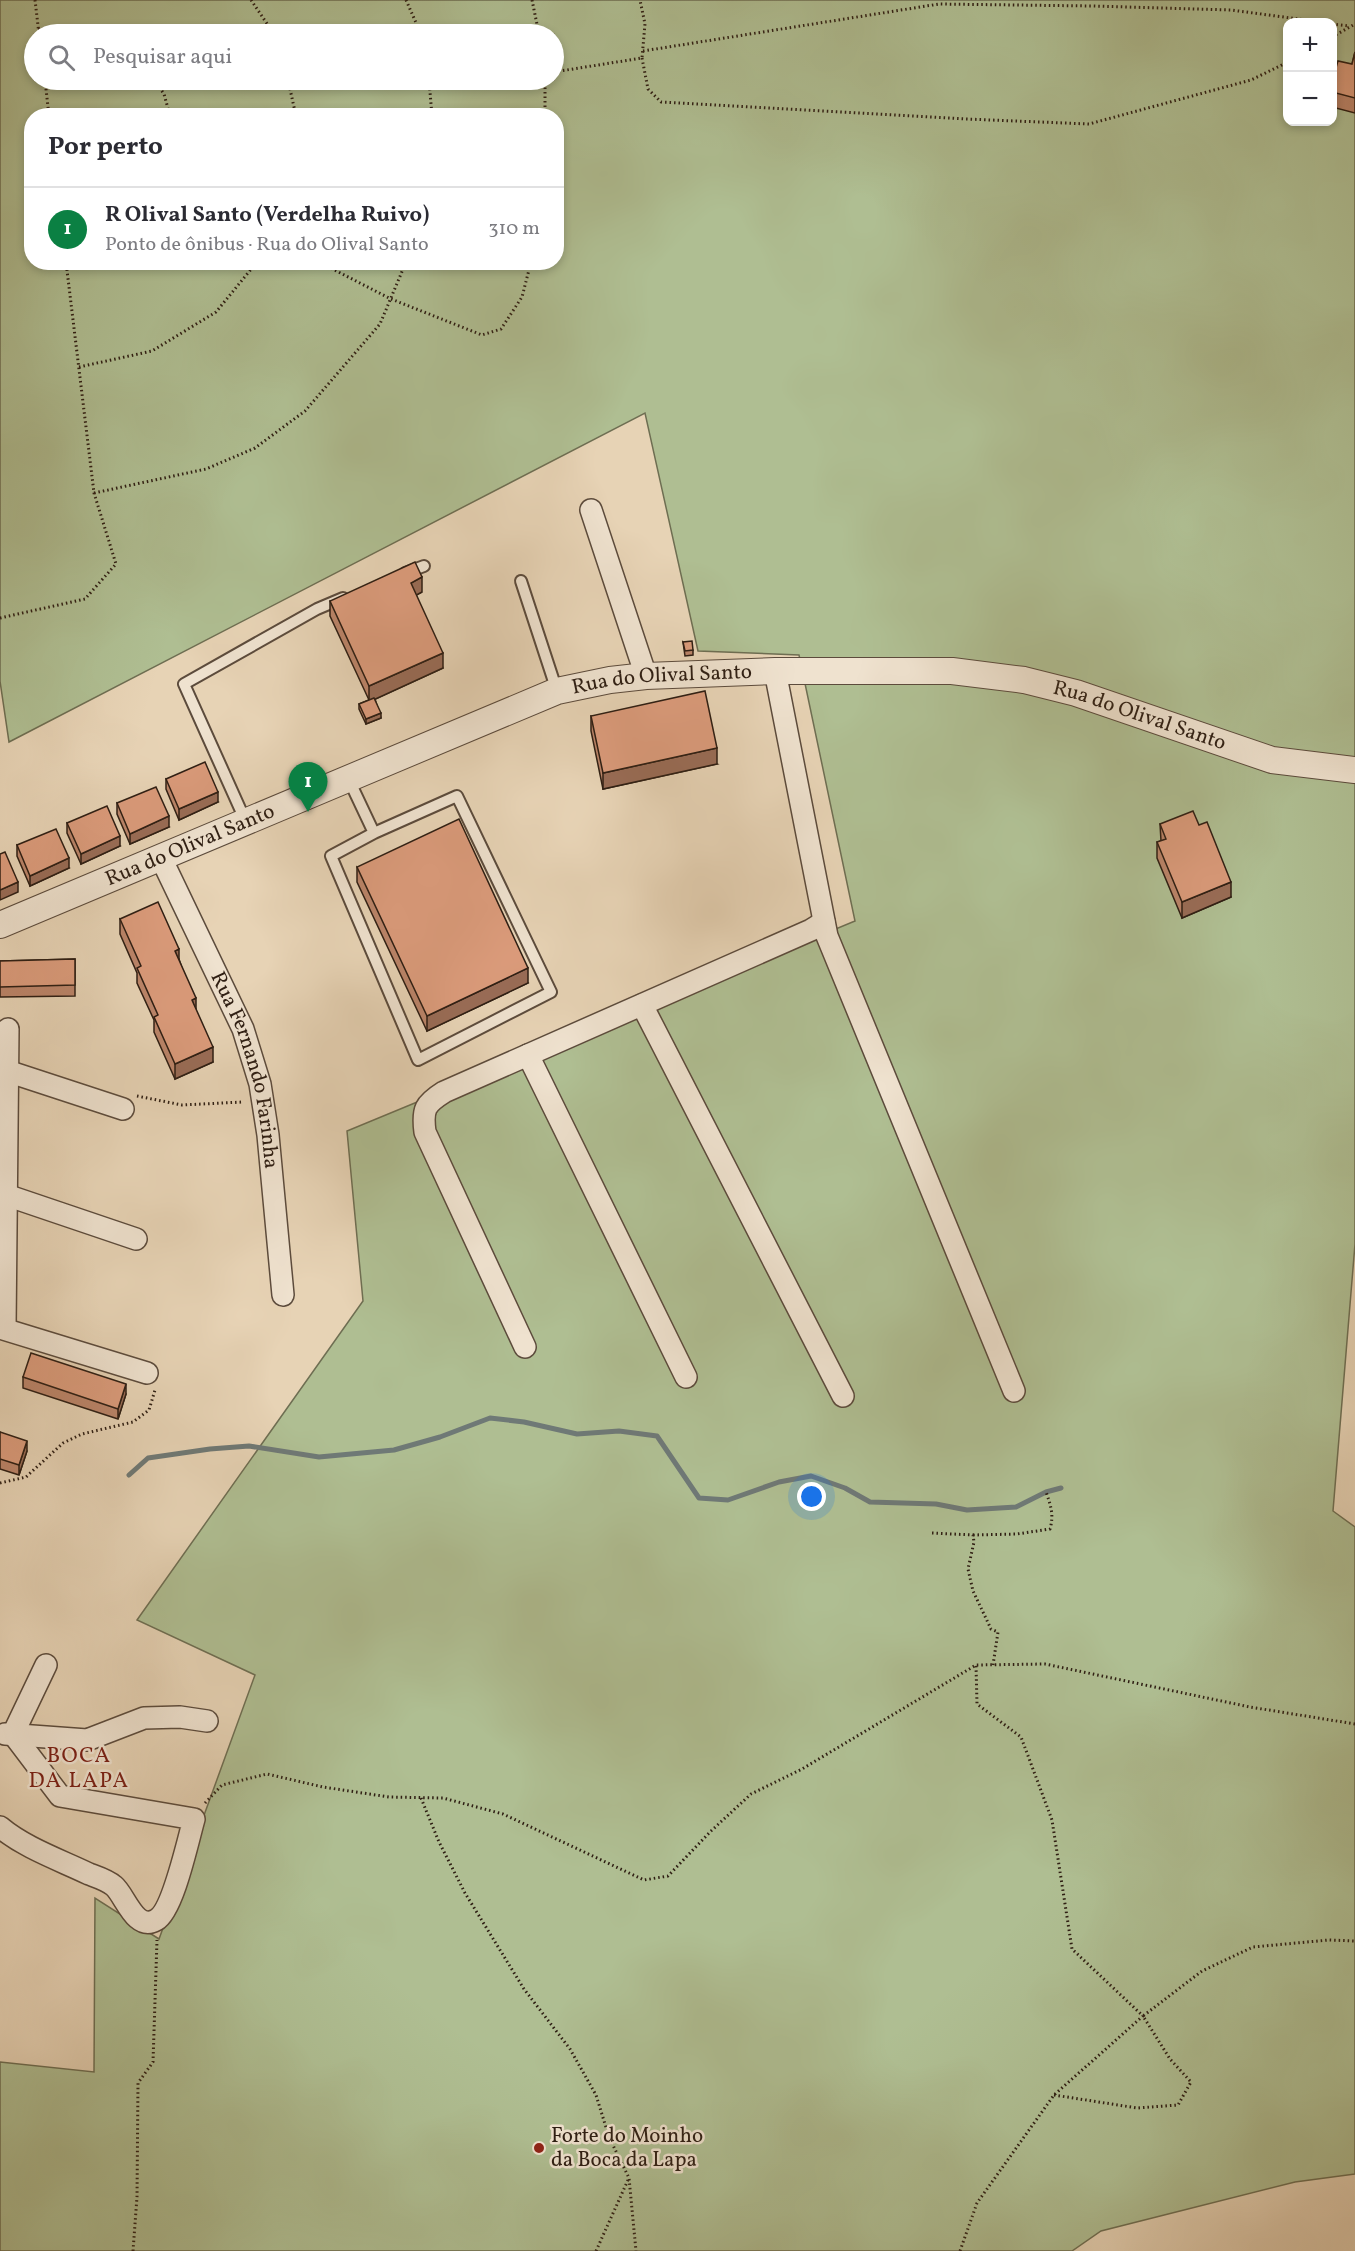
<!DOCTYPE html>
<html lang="pt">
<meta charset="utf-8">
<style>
body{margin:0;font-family:Vollkorn,serif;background:#f7f7f7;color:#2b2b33}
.controls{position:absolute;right:18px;top:18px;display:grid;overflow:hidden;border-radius:12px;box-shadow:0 3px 9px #0003}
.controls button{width:54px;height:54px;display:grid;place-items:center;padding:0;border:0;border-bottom:2px solid #e1e1e2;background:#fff;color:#2b2b33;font:30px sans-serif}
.you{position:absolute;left:812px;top:1497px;width:21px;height:21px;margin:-15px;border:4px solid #fff;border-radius:50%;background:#1a73e8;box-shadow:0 0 0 9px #1a73e833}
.badge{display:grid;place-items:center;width:39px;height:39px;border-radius:50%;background:#0b8043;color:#fff;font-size:20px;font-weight:700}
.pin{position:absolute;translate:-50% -50px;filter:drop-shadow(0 2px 3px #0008)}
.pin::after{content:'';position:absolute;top:32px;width:21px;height:18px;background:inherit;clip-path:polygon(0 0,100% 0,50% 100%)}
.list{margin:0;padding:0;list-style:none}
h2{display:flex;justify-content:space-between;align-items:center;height:78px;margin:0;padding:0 24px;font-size:26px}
h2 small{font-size:20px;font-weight:400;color:#7c7c81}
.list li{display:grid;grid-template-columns:39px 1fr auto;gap:18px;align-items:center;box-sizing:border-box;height:84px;padding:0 24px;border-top:2px solid #e1e1e2}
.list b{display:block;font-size:22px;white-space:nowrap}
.list p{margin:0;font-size:20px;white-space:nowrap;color:#7c7c81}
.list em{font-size:20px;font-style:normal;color:#7c7c81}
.icon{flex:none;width:33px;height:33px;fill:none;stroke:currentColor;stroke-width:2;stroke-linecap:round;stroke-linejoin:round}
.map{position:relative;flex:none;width:1355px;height:2251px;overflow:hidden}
.search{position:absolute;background:#fff;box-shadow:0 3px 9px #0003;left:24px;top:24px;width:540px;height:66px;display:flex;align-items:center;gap:15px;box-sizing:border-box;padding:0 21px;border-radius:33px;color:#7c7c81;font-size:22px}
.panel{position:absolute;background:#fff;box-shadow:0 3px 9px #0003;left:24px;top:108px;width:540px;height:162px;border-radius:24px}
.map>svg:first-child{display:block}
.green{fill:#afbe92;stroke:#6e6e52;stroke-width:1.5;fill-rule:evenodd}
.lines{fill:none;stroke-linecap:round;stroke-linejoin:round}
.stream{stroke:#6f7976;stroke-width:5}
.service-casing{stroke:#5c4b3c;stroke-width:14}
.minor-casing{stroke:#5c4b3c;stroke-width:24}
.tertiary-casing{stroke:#5c4b3c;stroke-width:28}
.path{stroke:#2e1e13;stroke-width:3;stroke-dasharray:1.5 3;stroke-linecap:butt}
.service{stroke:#efe2cf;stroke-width:10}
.minor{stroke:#efe2cf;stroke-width:21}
.tertiary{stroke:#efe2cf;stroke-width:26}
.wall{fill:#bc856a;stroke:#2e1e13;stroke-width:1.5}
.shaded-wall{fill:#996c56;stroke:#2e1e13;stroke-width:1.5}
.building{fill:#db9b7b;stroke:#2e1e13;stroke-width:1.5}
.poi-dot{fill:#8f2418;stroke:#efe2cf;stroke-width:2}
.labels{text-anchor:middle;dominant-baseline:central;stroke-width:5;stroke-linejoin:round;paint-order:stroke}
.street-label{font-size:21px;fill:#2e1e13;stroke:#efe2cf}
.poi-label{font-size:21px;fill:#2e1e13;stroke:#efe2cf;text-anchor:start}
.neighbourhood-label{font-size:22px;letter-spacing:1.5px;fill:#7a1f14;stroke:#efe2cf}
</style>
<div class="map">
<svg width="1355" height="2251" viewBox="0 0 1355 2251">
<rect width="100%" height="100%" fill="#e7d3b5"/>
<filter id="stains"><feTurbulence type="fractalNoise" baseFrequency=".00333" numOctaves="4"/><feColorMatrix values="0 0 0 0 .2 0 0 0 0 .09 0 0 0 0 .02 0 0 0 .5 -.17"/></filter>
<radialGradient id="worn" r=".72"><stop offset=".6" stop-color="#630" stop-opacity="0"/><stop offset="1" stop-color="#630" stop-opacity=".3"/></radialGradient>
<path class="green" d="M0 0H1355V1244L1333 1511 1355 1527V2174L1295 2182 1101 2231 1072 2251H0V2062L94 2072 95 1898 159 1939 255 1675 137 1620 363 1301 347 1131 855 921 799 655 698 651 645 413 9 742 0 681ZM1288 22H1332V122H1288ZM34 34H554V80H34ZM32 116H556V262H32Z"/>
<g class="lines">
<polyline class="stream" points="129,1475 148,1458 210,1449 249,1446 319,1457 394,1450 440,1437 490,1418 524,1422 577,1434 619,1431 657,1436 699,1498 728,1500 779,1482 811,1476 845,1488 870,1502 936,1504 967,1510 1016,1507 1046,1492 1061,1488"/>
<defs>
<g id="service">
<polyline points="405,573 424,566"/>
<polyline points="521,581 557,691"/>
<polyline points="349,780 374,833 331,856 418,1060 551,992 457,796 374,833"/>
<polyline points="246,822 184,684 317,609 343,598"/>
</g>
<g id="minor">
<polyline points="591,510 646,676"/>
<polyline points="775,671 827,936 1014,1391"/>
<path id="s1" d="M161 858 243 1029 260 1084 268 1135 283 1295"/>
<polyline points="642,1005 843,1396"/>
<polyline points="528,1055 686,1377"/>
<polyline points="0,1072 7,1071 123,1109"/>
<polyline points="6,1195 136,1239"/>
<polyline points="0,1328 147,1373"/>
<polyline points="5,1328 8,1029"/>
<path d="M525 1347 425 1132C422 1109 425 1104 444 1092L811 930 824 922"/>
<polyline points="5,1734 87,1740 144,1718 180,1717 207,1721"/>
<polyline points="13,1734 46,1665"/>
<path d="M0 1827C25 1848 60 1860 89 1874 97 1877 107 1880 114 1886 125 1895 135 1932 156 1920 173 1911 188 1840 194 1819L60 1796 13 1734"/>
</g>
<g id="tertiary">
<path id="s2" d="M0 925 557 691 610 680 646 676 775 671H952L1024 680 1076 693 1272 760 1355 770"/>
</g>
</defs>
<use href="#service" class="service-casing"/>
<use href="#minor" class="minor-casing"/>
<use href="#tertiary" class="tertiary-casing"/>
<g class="path">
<polyline points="35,0 39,34"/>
<polyline points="251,0 274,34"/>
<polyline points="406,0 421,34"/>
<polyline points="532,0 539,34"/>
<polyline points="1332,24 1349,26"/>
<polyline points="38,29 82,30 96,34"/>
<polyline points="1332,37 1355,24"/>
<polyline points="643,51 939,4 1092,6 1231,10 1321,22"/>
<polyline points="642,58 648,89 661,102 966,119 1089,124 1251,80 1288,62"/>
<polyline points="554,72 642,58 645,24 640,0"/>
<polyline points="45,80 49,116"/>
<polyline points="154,80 164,94 170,116"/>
<polyline points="288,80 296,116"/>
<polyline points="429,80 432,116"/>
<polyline points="545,116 545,80"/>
<polyline points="319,262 391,299 482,335 501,329 522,297 531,262"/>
<polyline points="79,367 152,351 216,312 257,262"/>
<polyline points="94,493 206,469 255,448 305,411 380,324 406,262"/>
<polyline points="0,618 85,599 116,564 94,493 66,262"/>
<polyline points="137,1096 182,1105 243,1102"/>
<polyline points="0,1483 26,1477 63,1443 82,1434 133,1422 149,1410 155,1390"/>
<polyline points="932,1533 973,1535 974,1542 968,1569 973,1591 991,1629 998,1632 993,1665"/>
<path d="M973 1535 1017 1534 1050 1529C1054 1515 1051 1506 1046 1492"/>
<polyline points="421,1798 439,1842 465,1893 524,1989 570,2049 596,2095 609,2137 629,2178 636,2251"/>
<polyline points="205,1803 222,1785 267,1774 323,1787 389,1797 443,1798 503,1814 644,1880 668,1876 711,1831 751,1794 802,1769 976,1665 1045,1664 1250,1707 1355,1724"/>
<polyline points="1054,2095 1137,2108 1178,2105 1191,2082 1170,2059 1143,2016 1202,1971 1253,1947 1329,1940 1355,1941"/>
<polyline points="133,2251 137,2197 138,2083 153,2062 157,1940"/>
<polyline points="596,2251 628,2180"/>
<polyline points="960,2251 977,2203 1054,2095 1143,2016 1072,1949 1052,1820 1021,1737 977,1704 976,1665"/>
</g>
<use href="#service" class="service"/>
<use href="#minor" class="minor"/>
<use href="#tertiary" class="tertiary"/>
</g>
<g class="wall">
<polygon points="1355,52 1355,113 1332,107 1332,81 1352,64"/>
<polygon points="422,592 416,595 443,668 375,699 381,718 366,724 359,709 359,704 369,700 330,616 330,601"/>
<polygon points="683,642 693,650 693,655 685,656"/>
<polygon points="591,716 717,764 603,789 591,731"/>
<polygon points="166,779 218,802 179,820 166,789"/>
<polygon points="117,803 169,827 130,844 117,814"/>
<polygon points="67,823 120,846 81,864 67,833"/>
<polygon points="1160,824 1199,825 1231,897 1182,918 1157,858 1157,842 1161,841"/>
<polygon points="17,845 69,868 30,886 17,856"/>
<polygon points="357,867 528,983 427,1031 357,882"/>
<polygon points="120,919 179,959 213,1062 175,1079 154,1032 154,1020 137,983 137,973 120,934"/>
<polygon points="75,959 75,996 0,997 0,961"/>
<polygon points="23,1377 126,1394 118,1419 23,1388"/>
<polygon points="0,1432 27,1451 19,1475 0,1469"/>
</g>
<g class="shaded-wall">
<polygon points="422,577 422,592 411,598 411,583"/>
<polygon points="443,653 443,668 369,702 369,686"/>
<polygon points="381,713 381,718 366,724 366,719"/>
<polygon points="717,748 717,764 603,789 603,773"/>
<polygon points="218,792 218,802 179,820 179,809"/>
<polygon points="169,816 169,827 130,844 130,834"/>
<polygon points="120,836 120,846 81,864 81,854"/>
<polygon points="69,858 69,868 30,886 30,876"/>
<polygon points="18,882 18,892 0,900 0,890"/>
<polygon points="1231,882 1231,897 1182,918 1182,902"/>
<polygon points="179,949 179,964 175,951"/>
<polygon points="528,968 528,983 427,1031 427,1016"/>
<polygon points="196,998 196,1013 192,1000"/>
<polygon points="213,1047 213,1062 175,1079 175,1064"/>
<polygon points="126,1384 126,1394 118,1419 118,1409"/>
<polygon points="27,1441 27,1451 19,1475 19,1465"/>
</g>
<g class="building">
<polygon points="1355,52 1355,98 1332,92 1332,81 1338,61 1352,64"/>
<polygon points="415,562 422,577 411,583 443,653 369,686 330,601"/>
<polygon points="692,641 693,650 685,651 683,642"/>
<polygon points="705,691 717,748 603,773 591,716"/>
<polygon points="374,698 381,713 366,719 359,704"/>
<polygon points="205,762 218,792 179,809 166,779"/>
<polygon points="156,787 169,816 130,834 117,803"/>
<polygon points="107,806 120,836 81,854 67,823"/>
<polygon points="1193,811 1199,825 1207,822 1231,882 1182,902 1157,842 1166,839 1160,824"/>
<polygon points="459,819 528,968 427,1016 357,867"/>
<polygon points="56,829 69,858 30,876 17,845"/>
<polygon points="5,852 18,882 0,890 0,854"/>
<polygon points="158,902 179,949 175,951 196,998 192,1000 213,1047 175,1064 154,1017 158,1015 137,968 141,966 120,919"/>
<polygon points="75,959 75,985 0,987 0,961"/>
<polygon points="31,1353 126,1384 118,1409 23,1377"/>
<polygon points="0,1432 27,1441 19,1465 0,1459"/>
</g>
<circle class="poi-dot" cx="539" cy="2148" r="6"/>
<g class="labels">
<g class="street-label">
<text stroke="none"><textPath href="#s2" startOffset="710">Rua do Olival Santo</textPath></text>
<text stroke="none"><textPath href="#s2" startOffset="1194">Rua do Olival Santo</textPath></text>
<text stroke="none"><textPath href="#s2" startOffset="206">Rua do Olival Santo</textPath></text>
<text stroke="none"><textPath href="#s1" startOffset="230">Rua Fernando Farinha</textPath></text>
</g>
<g class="poi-label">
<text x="551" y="2136">Forte do Moinho<tspan x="551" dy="24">da Boca da Lapa</tspan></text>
</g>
<g class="neighbourhood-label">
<text x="79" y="1756">BOCA<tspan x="79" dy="25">DA LAPA</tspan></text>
</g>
</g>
<rect width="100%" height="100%" filter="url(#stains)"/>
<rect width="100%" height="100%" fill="url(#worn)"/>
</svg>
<div class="controls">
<button>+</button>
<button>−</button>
</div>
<div class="you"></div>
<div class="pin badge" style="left:308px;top:812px">1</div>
<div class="search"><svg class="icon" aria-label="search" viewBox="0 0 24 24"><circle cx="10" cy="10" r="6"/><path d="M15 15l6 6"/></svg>Pesquisar aqui</div>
<section class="panel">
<h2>Por perto<small></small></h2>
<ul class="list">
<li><span class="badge">1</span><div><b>R Olival Santo (Verdelha Ruivo)</b><p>Ponto de ônibus · Rua do Olival Santo</p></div><em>310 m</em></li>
</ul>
</section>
</div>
